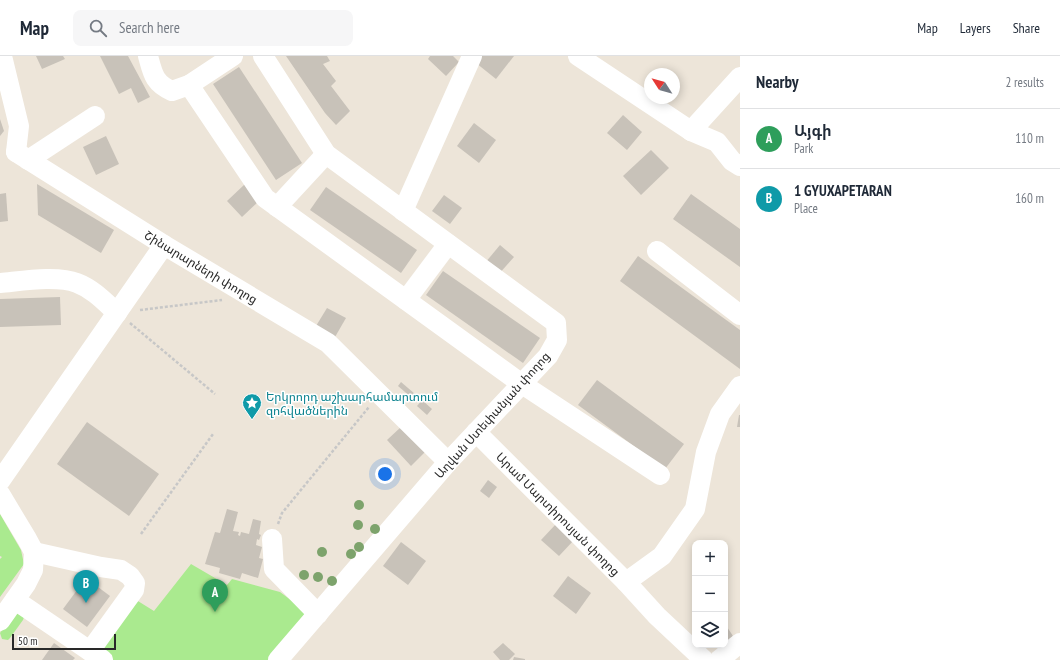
<!DOCTYPE html>
<meta charset="utf-8">
<style>
body{margin:0;font-family:"PT Sans Narrow","Noto Sans Armenian",sans-serif;background:#f6f6f7;color:#1f2937}
.controls{position:absolute;right:12px;bottom:12px;display:grid;overflow:hidden;border-radius:8px;box-shadow:0 2px 10px #0003}
.controls button{width:36px;height:36px;display:grid;place-items:center;padding:0;border:0;border-bottom:1px solid #e0e1e3;background:#fff;color:#1f2937;font:20px sans-serif}
.compass{position:absolute;left:644px;top:12px;width:36px;height:36px;border-radius:50%;background:#fff;box-shadow:0 2px 10px #0003;rotate:306deg}
.scale{position:absolute;left:12px;bottom:10px;width:104px;box-sizing:border-box;padding-left:4px;border:2px solid #292929;border-top:0;font-size:11px;line-height:14px;white-space:nowrap;color:#292929;-webkit-text-stroke:3px #fff;paint-order:stroke}
.you{position:absolute;left:385px;top:418px;width:14px;height:14px;margin:-10px;border:3px solid #fff;border-radius:50%;background:#1a73e8;box-shadow:0 0 0 6px #1a73e833}
.badge{display:grid;place-items:center;width:26px;height:26px;border-radius:50%;background:#3450ff;color:#fff;font-size:13px;font-weight:700}
.pin{position:absolute;translate:-50% -33px;filter:drop-shadow(0 1px 2px #0008)}
.pin::after{content:'';position:absolute;top:21px;width:14px;height:12px;background:inherit;clip-path:polygon(0 0,100% 0,50% 100%)}
.list{margin:0;padding:0;list-style:none}
h2{display:flex;justify-content:space-between;align-items:center;height:52px;margin:0;padding:0 16px;font-size:17px}
h2 small{font-size:13px;font-weight:400;color:#747a83}
.list li{display:grid;grid-template-columns:26px 1fr auto;gap:12px;align-items:center;box-sizing:border-box;height:60px;padding:0 16px;border-top:1px solid #e0e1e3}
.list b{display:block;font-size:15px;white-space:nowrap}
.list p{margin:0;font-size:13px;white-space:nowrap;color:#747a83}
.list em{font-size:13px;font-style:normal;color:#747a83}
.icon{flex:none;width:22px;height:22px;fill:none;stroke:currentColor;stroke-width:2;stroke-linecap:round;stroke-linejoin:round}
.map{position:relative;flex:none;width:740px;height:604px;overflow:hidden}
header{display:flex;align-items:center;gap:24px;box-sizing:border-box;height:56px;padding:0 20px;background:#fff;border-bottom:1px solid #e0e1e3}
header strong{font-size:19px}
nav{display:flex;gap:22px;margin-inline-start:auto;font-size:14px}
.search{width:280px;height:36px;background:#f6f6f7;display:flex;align-items:center;gap:10px;box-sizing:border-box;padding:0 14px;border-radius:8px;color:#747a83;font-size:15px}
main{display:flex}
aside{flex:1;background:#fff}
.map>svg:first-child{display:block}
.green{fill:#aaea8f}
.building{fill:#c8c2b9}
.lines{fill:none;stroke-linecap:round;stroke-linejoin:round}
.path{stroke:#c7c7c7;stroke-width:2.5;stroke-dasharray:3 2;stroke-linecap:butt}
.minor{stroke:#fff;stroke-width:20}
.tree{fill:#7da36c}
.labels{text-anchor:middle;dominant-baseline:central;stroke-width:3;stroke-linejoin:round;paint-order:stroke}
.street-label{font-size:12px;fill:#292929;stroke:#fff}
.culture-label{font-size:12px;fill:#0d838f;stroke:#fff;text-anchor:start}
</style>
<header>
<strong>Map</strong>
<div class="search"><svg class="icon" aria-label="search" viewBox="0 0 24 24"><circle cx="10" cy="10" r="6"/><path d="M15 15l6 6"/></svg>Search here</div>
<nav><a>Map</a><a>Layers</a><a>Share</a></nav>
</header>
<main>
<div class="map">
<svg width="740" height="604" viewBox="0 0 740 604">
<rect width="100%" height="100%" fill="#ede5d9"/>
<g class="green">
<polygon points="0,458 21,494 24,508 0,541 0,503 2,501 0,500"/>
<polygon points="191,508 227,529 232,523 280,536 307,556 271,604 112,604 96,592 133,542 154,555"/>
<polygon points="15,556 24,561 23,564 10,582 8,584 2,583 0,577"/>
</g>
<g class="building">
<polygon points="36,0 63,0 65,3 42,13"/>
<polygon points="100,0 128,0 150,41 138,47 131,32 119,38"/>
<polygon points="286,0 327,0 330,5 323,8 336,25 331,30 350,55 336,69 325,57"/>
<polygon points="430,0 453,0 459,6 446,20 428,3"/>
<polygon points="482,0 514,0 496,23 476,7"/>
<polygon points="239,11 302,107 276,124 213,28"/>
<polygon points="623,59 642,76 627,94 607,77"/>
<polygon points="0,63 4,75 0,80"/>
<polygon points="474,67 496,84 479,107 457,90"/>
<polygon points="106,80 119,108 96,119 83,91"/>
<polygon points="651,94 669,112 641,139 623,120"/>
<polygon points="37,128 114,174 101,197 38,159"/>
<polygon points="245,128 260,144 242,161 227,145"/>
<polygon points="326,131 417,194 401,217 310,154"/>
<polygon points="6,137 8,165 0,166 0,138"/>
<polygon points="691,138 740,173 740,211 673,163"/>
<polygon points="444,139 462,152 450,168 432,155"/>
<polygon points="500,189 514,201 498,219 485,207"/>
<polygon points="638,200 740,274 740,313 620,225"/>
<polygon points="443,215 540,282 523,307 426,239"/>
<polygon points="60,241 61,269 0,271 0,243"/>
<polygon points="327,252 346,262 335,281 316,270"/>
<polygon points="597,324 684,388 665,413 578,349"/>
<polygon points="401,326 415,338 412,342 398,330"/>
<polygon points="422,344 432,353 427,359 417,350"/>
<polygon points="739,359 740,359 740,371 737,371"/>
<polygon points="87,366 159,418 129,460 57,408"/>
<polygon points="401,371 425,396 411,410 387,384"/>
<polygon points="488,424 497,431 489,442 480,435"/>
<polygon points="227,453 238,456 233,475 239,476 238,479 240,480 241,476 249,478 253,463 261,465 259,478 261,479 259,484 257,483 256,489 262,491 259,502 263,503 258,522 242,517 240,523 219,517 220,512 205,508 215,476 220,477"/>
<polygon points="556,468 574,484 559,500 541,484"/>
<polygon points="401,486 426,505 408,529 383,510"/>
<polygon points="568,520 591,537 576,558 553,540"/>
<polygon points="86,522 110,540 87,571 63,553"/>
<polygon points="725,568 733,580 725,586"/>
<polygon points="54,587 75,602 73,604 42,604"/>
<polygon points="503,587 515,598 509,604 500,604 493,596"/>
<polygon points="514,601 525,603 525,604 513,604"/>
</g>
<g class="lines">
<g class="path">
<polyline points="140,254 222,244"/>
<polyline points="130,267 215,338"/>
<polyline points="278,468 282,457 369,351"/>
<polyline points="141,478 213,378"/>
</g>
<g class="minor">
<polyline points="2,0 19,70 16,96"/>
<path d="M148 0C153 18 154 27 172 35L189 29"/>
<polyline points="233,0 189,29 265,142 522,328 660,419"/>
<polyline points="263,0 326,98 556,267 557,284 548,300 448,406 278,604"/>
<polyline points="578,0 691,75 717,86 732,105 740,110"/>
<polyline points="691,75 740,21"/>
<polyline points="16,96 164,189 328,287 448,406"/>
<polyline points="28,104 95,60"/>
<polyline points="277,151 326,98"/>
<polyline points="403,155 472,0"/>
<polyline points="657,195 740,259"/>
<path d="M0 227C22 225 57 219 77 227 93 233 105 246 117 257"/>
<polyline points="406,244 448,188"/>
<polyline points="476,376 626,526 662,500 695,453 706,396 720,358 740,330"/>
<polyline points="0,425 164,189"/>
<polyline points="0,438 27,483 34,496 33,514 26,528 0,565"/>
<polyline points="272,483 274,513 318,558"/>
<polyline points="34,496 101,511 121,514 130,520 135,527 134,534 90,595"/>
<polyline points="626,526 657,560 704,604"/>
<polyline points="15,544 103,604"/>
<polyline points="719,604 740,587"/>
</g>
</g>
<g class="tree">
<circle cx="359" cy="449" r="5"/>
<circle cx="358" cy="469" r="5"/>
<circle cx="375" cy="473" r="5"/>
<circle cx="359" cy="491" r="5"/>
<circle cx="322" cy="496" r="5"/>
<circle cx="351" cy="498" r="5"/>
<circle cx="304" cy="519" r="5"/>
<circle cx="318" cy="521" r="5"/>
<circle cx="332" cy="525" r="5"/>
</g>
<defs>
<symbol id="sight-pin" viewBox="-11 -11 22 30"><path d="M0 17L-7.5 6A9.5 9.5 0 1 1 7.5 6Z" fill="#0f9aa8" stroke="#fff"/><path d="M0-6L1.8-2.2L6-1.7L2.9 1.2L3.7 5.4L0 3.3L-3.7 5.4L-2.9 1.2L-6-1.7L-1.8-2.2Z" fill="#fff"/></symbol>
</defs>
<g fill-rule="evenodd">
<use href="#sight-pin" x="241" y="336" width="22" height="30"/>
</g>
<g class="labels">
<g class="street-label">
<text transform="translate(201 211) rotate(31)">Շինարարների փողոց</text>
<text transform="translate(492 359) rotate(-48)">Աղվան Ստեփանյան փողոց</text>
<text transform="translate(558 458) rotate(45)">Արամ Մարտիրոսյան փողոց</text>
</g>
<g class="culture-label">
<text x="266" y="340">Երկրորդ աշխարհամարտում<tspan x="266" dy="14">զոհվածներին</tspan></text>
</g>
</g>
</svg>
<div class="controls">
<button>+</button>
<button>−</button>
<button><svg class="icon" aria-label="layers" viewBox="0 0 24 24"><path d="M12 4l9 5-9 5-9-5zM3 14l9 5 9-5"/></svg></button>
</div>
<svg class="compass" viewBox="-18 -18 36 36"><path d="M0-13l5 13h-10z" fill="#e53935"/><path d="M0 13l5-13h-10z" fill="#747a83"/></svg>
<div class="scale">50 m</div>
<div class="you"></div>
<div class="pin badge" style="left:215px;top:556px;background:#2e9e5b">A</div>
<div class="pin badge" style="left:86px;top:547px;background:#0f9aa8">B</div>
</div>
<aside>
<h2>Nearby<small>2 results</small></h2>
<ul class="list">
<li><span class="badge" style="background:#2e9e5b">A</span><div><b>Այգի</b><p>Park</p></div><em>110 m</em></li>
<li><span class="badge" style="background:#0f9aa8">B</span><div><b>1 GYUXAPETARAN</b><p>Place</p></div><em>160 m</em></li>
</ul>
</aside>
</main>
